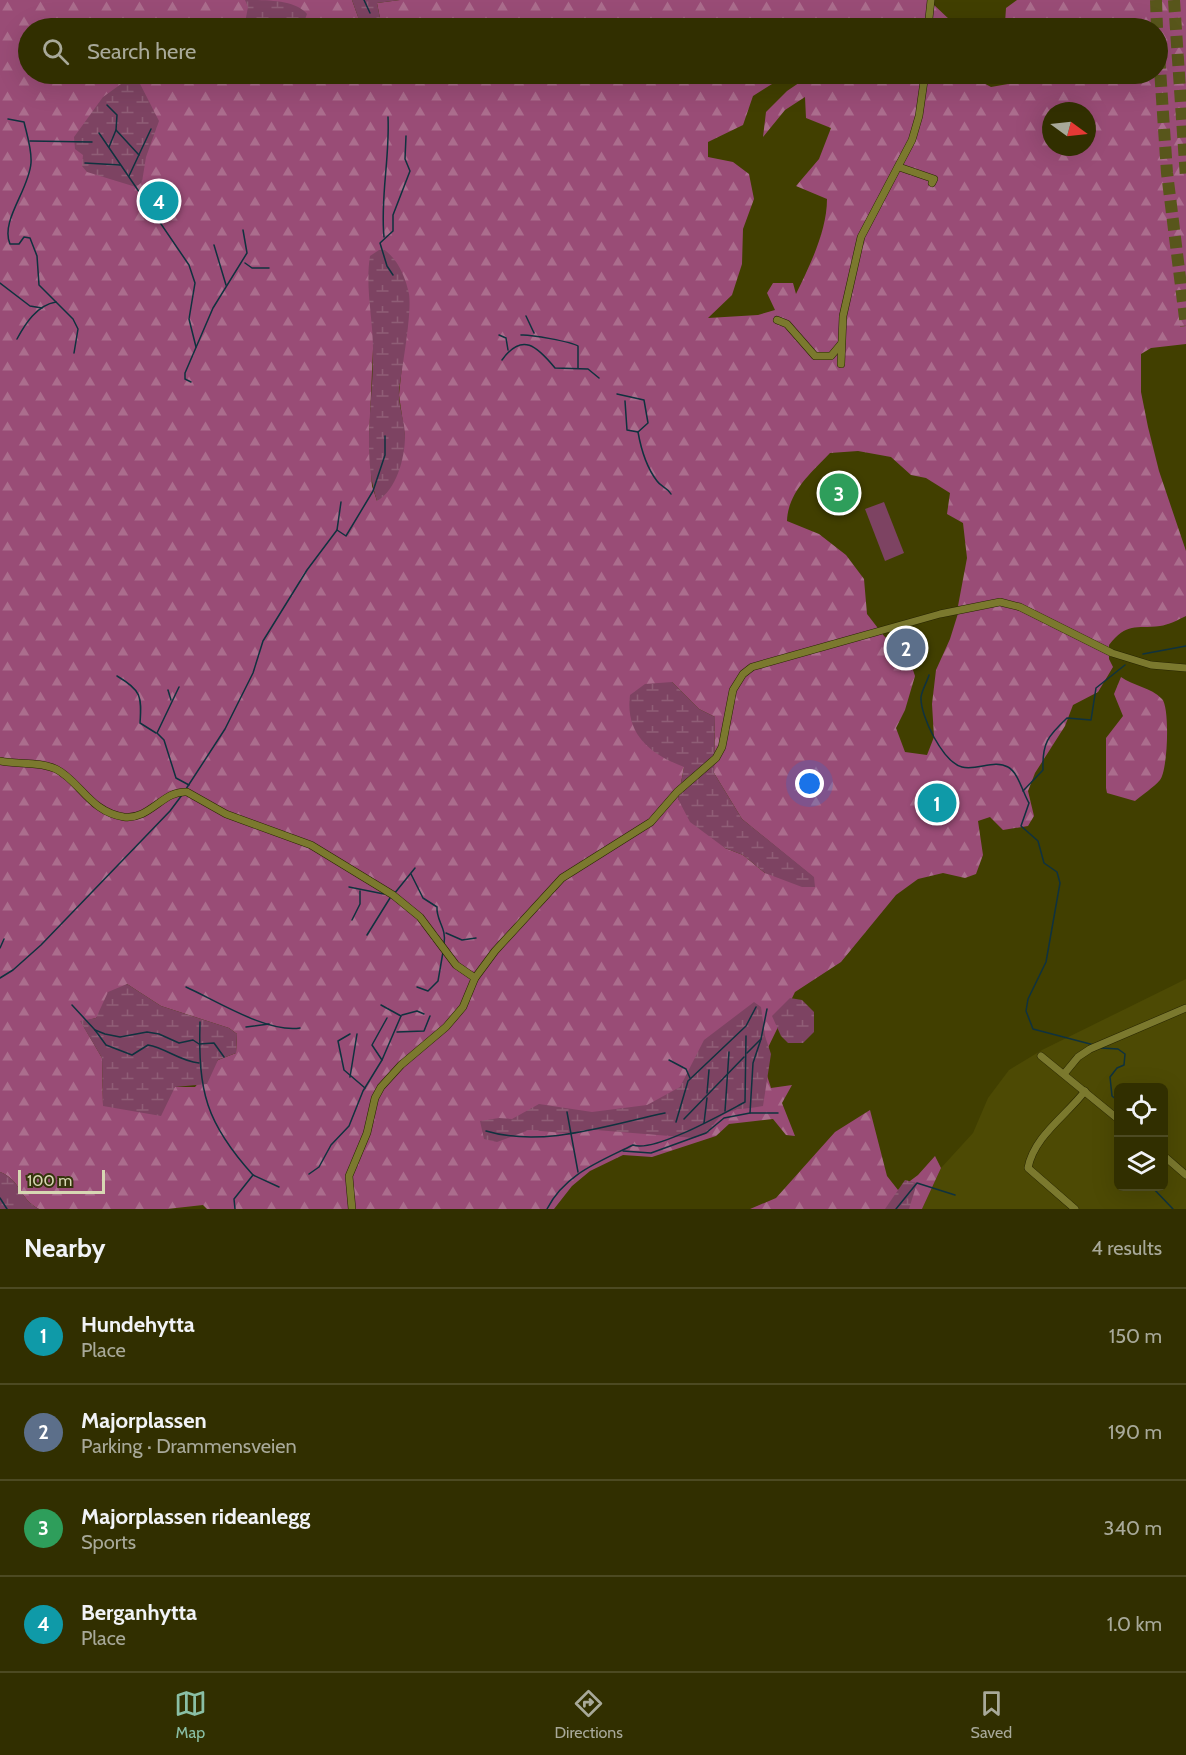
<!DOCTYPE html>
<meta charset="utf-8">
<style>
body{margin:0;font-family:Cabin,sans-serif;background:#39370a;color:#f1f3f6}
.controls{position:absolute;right:18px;bottom:18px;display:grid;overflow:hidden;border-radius:9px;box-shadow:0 6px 24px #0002}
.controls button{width:54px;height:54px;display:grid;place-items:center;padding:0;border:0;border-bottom:2px solid #4c4a22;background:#312f00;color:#f1f3f6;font:30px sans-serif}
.compass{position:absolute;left:1042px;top:102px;width:54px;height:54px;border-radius:50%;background:#312f00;box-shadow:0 6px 24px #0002;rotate:105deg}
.scale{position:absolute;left:18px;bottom:15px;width:87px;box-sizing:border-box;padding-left:6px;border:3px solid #d7d7b3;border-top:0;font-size:16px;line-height:21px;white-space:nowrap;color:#d7d7b3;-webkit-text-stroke:4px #35340c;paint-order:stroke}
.you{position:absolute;left:810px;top:784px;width:21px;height:21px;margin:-15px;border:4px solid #fff;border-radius:50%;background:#1a73e8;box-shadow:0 0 0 9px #1a73e833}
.badge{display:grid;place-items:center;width:39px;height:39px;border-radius:50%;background:#8abfa5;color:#fff;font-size:20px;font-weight:700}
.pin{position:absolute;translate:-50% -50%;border:3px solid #fff;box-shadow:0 2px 6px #0006}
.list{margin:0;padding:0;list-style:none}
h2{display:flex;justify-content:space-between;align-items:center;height:78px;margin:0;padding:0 24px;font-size:26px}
h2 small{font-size:20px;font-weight:400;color:#a8a999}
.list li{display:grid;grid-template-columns:39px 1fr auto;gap:18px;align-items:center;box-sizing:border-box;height:96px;padding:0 24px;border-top:2px solid #4c4a22}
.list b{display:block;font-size:22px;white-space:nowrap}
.list p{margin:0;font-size:20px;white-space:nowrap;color:#a8a999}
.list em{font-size:20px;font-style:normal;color:#a8a999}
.icon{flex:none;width:33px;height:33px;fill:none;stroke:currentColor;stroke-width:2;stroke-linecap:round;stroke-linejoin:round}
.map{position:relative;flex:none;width:1186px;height:1209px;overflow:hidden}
.search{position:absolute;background:#312f00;box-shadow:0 6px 24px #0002;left:18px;right:18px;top:18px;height:66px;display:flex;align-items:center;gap:15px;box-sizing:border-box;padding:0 21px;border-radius:33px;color:#a8a999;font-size:22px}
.sheet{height:462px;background:#312f00}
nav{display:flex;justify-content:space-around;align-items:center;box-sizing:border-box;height:84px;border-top:2px solid #4c4a22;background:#312f00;font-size:16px;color:#a8a999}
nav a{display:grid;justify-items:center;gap:3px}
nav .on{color:#8abfa5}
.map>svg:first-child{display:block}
.built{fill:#4d4a04;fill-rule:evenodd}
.forest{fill:url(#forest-firs);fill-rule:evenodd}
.wetland{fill:url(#wetland-marsh)}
.garden{fill:#7d4362}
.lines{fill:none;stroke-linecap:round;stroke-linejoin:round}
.stream{stroke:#0f323f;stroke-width:1.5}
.highway-tunnel{stroke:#58561b;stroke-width:12;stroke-dasharray:12 6;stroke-linecap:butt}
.street-casing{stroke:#272500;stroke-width:8}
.street{stroke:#7b792e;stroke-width:7}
</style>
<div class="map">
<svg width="1186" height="1209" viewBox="0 0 1186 1209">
<defs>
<pattern id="forest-firs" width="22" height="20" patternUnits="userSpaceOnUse" patternTransform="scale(1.5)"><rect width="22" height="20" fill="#994c76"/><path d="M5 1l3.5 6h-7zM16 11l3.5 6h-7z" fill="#ab6d8d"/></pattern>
<pattern id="wetland-marsh" width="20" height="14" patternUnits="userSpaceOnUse" patternTransform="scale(1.5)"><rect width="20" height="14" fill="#7d4362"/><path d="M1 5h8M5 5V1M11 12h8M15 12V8" fill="none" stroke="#8f5d76"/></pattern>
</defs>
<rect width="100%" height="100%" fill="#413f00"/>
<path class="built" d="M1186 979V1209H922L941 1168 973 1133 988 1098 1009 1070 1042 1050ZM1118 1088H1164V1186H1118Z"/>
<g class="forest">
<path d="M0 0H352L362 28H28V74H788L753 96 743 125 708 142V157L733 162 749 174 754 199 743 229 742 264 732 295 708 318 758 315 775 310 767 293 773 283H793L796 294C810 265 827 231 827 199L796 186 819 159 831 128 806 118 805 97 785 110 763 137 766 112 787 91 812 74H967L991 87 1008 84 1014 74H1158V28H1017L1005 23 1006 8 1017 0H1186V344L1151 348 1141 354V392L1148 427 1159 471 1186 551V616C1178 620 1168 625 1160 626 1135 629 1127 622 1109 645V659L1113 667 1098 692 1073 705 1065 726 1035 773 1028 791 1034 816 1028 826 1003 830 990 817 978 821 983 855 976 874 965 878 943 873 918 879 896 895 841 962 795 992 762 1060 771 1088 792 1085 782 1103 795 1136 786 1135 773 1119 729 1124 716 1136 652 1157 623 1155 590 1171 572 1186 554 1209H207L203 1205 167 1209H39C19 1199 21 1180 0 1172ZM1051 111H1087V147H1051ZM409 296 399 395 405 437 377 501 372 486 369 440 373 349ZM858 451 891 457 911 475 926 478 950 493 947 514 963 523 967 558 958 606 960 607 950 639 936 670 932 704 934 737 927 755 905 752 896 728 905 710 915 676 909 658 884 636 867 614 864 579 846 555 819 534 787 521C788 492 811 473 830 453ZM672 682 699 709 715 717 714 773 742 819 813 877 765 873 743 855 725 848 678 799 684 767ZM127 984 161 1006 229 1028 237 1034 236 1053 218 1060 195 1087H175L103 1105 102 1058 81 1022 96 1018Z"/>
<polygon points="400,0 934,0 933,4 951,21 953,28 382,28 377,3"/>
<path d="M1121 677C1133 686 1151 687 1162 699 1170 707 1168 770 1160 780 1153 788 1143 794 1135 801L1107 793 1106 788V738L1123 716 1114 694Z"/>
<polygon points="870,1110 887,1176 898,1190 918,1175 935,1156 941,1168 922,1209 750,1209 776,1198 835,1132"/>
</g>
<g class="wetland">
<path d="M245 0C267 0 296 0 307 14L304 22 290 28H244L248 7Z"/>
<polygon points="352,0 400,0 377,3 382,28 362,28"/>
<polygon points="135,74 159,121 146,157 142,182 136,187 87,172 82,166 83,155 75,149 74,137 103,97"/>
<path d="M382 248C397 258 405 275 409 294 412 313 402 368 399 390 398 406 405 421 405 436 405 459 396 490 377 501 361 452 374 399 373 349 373 318 365 287 370 256Z"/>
<path d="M672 682 699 709 715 717 714 773 742 819 814 877 815 887H802L765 873 743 855 725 848 690 822 678 799 684 767C650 754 625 734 630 695L645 684Z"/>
<polygon points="127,984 161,1006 229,1028 237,1034 236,1053 218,1060 207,1084 175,1087 161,1116 103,1106 102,1058 80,1021 96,1018 108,992"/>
<polygon points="790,998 802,1000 814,1012 814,1032 803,1043 788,1043 781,1036 772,1016"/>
<path d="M754 1002 761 1007 765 1036 771 1054 763 1106C738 1111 721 1106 709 1133L694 1138 596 1130H581L575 1134 529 1130 497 1142 484 1139 480 1121 499 1118 512 1119 539 1104 592 1112 647 1105 680 1087 704 1040Z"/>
<path d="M0 1172C21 1180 19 1199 39 1209H0Z"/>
<polygon points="905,1180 917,1183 909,1209 885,1209"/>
</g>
<polygon class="garden" points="884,502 904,553 885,561 865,509"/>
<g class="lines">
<g class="stream">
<polyline points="364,0 370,13"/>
<polyline points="107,105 117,115 116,130 109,147"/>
<path d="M8 119 24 122C27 135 32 150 31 163 29 190 0 221 10 244H19L24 237 30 238 37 256 39 285 73 319 78 329 74 353"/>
<polyline points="116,130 139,155"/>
<polyline points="99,133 189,265 195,283 189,319 196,347"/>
<polyline points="30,141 92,142"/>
<polyline points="85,163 120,165"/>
<polyline points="129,176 151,129"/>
<path d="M384 237C380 198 390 158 388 117"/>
<polyline points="214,245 226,285"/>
<polyline points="245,263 252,268 269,268"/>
<polyline points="393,275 387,266 380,243 393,231 393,215 410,171 405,159 406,136"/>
<polyline points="0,283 30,306 42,308"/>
<polyline points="526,316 534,333"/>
<polyline points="499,335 506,338 508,350"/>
<path d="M521 335C529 334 572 342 578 346V368"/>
<path d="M17 339C25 324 37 305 56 302"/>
<path d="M502 360C522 332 537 346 555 368L588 369 599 378"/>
<polyline points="191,382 185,379 185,373 213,308 247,253 243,230"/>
<polyline points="617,394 644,400 648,423 638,432"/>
<path d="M625 401 627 430 638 432C641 449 647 468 657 481 661 487 667 487 671 494"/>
<polyline points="337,530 341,502"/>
<polyline points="1143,654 1186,646"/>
<path d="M929 675C927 682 922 690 921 697 920 716 943 762 962 767 977 771 994 759 1008 767 1018 772 1023 793 1029 803L1021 826 1038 841 1044 863 1057 872 1060 883 1046 962 1028 999 1026 1011 1033 1029 1094 1045"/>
<path d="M117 676C141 690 142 696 140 723L156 733"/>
<polyline points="179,687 157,733 164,740 176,778 189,785"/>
<polyline points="168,690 171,700"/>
<polyline points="186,789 225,729 253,673 263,641 307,570 337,530 346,536 373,491 385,455 385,436"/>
<path d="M1023 791 1043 770C1042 743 1048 736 1067 718L1091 720 1096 688 1125 665"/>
<path d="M411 874 423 898 437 907C436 921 447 928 444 944"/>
<polyline points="349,887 384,894"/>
<polyline points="394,894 415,868"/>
<polyline points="352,920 360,904 360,891"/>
<polyline points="446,933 462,940 476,938"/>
<polyline points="367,935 390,898"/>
<polyline points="0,948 4,939"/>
<polyline points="0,978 13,970 41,945 170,811 182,795"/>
<path d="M186 987C217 1001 267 1033 300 1028"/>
<polyline points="417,987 428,991 438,981 443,952"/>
<polyline points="72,1005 95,1030 105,1034 120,1037 147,1032 159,1034 179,1043 193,1040 199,1044 214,1043 224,1057"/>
<polyline points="381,1005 401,1016"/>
<polyline points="402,1015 417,1011 424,1014"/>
<path d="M200 1022C198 1092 206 1123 253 1175"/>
<polyline points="246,1027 269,1024"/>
<path d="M95 1030 106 1045 132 1055 148 1045C166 1048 179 1061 199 1063"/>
<polyline points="397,1032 424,1031 430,1016"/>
<polyline points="350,1034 338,1041 344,1070 365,1088"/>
<polyline points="1101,1048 1118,1049 1125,1054 1124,1065 1117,1068 1110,1077 1112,1096 1118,1101"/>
<polyline points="747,1053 761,1039"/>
<polyline points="382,1060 372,1045 387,1018"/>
<polyline points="669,1060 686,1069 690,1078"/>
<polyline points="350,1077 357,1034"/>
<polyline points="707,1093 709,1070"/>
<polyline points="725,1111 729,1052"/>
<polyline points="567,1112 578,1172"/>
<polyline points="750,1113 753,1063 761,1039 767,1009"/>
<polyline points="684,1119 744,1057"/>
<polyline points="676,1122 688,1081 746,1026 756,1007"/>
<polyline points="704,1123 707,1098"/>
<path d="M486 1131C543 1148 608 1125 665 1113"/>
<polyline points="623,1151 651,1153 706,1133 724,1118 750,1113 778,1113"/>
<polyline points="1118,1157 1116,1165 1118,1165"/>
<polyline points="309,1174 319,1167 331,1145 349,1126 363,1091 382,1060 401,1016"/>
<polyline points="1151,1186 1173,1209"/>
<polyline points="0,1198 7,1209"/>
<polyline points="235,1209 234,1199 253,1175 279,1187"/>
<path d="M547 1209C565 1174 599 1162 633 1145 654 1153 724 1113 745 1102L746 1036"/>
<polyline points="896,1209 917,1183 955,1195"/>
</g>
<g class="highway-tunnel">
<polyline points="1156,0 1157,28"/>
<polyline points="1174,0 1186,178"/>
<polyline points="1158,39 1167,173 1186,326"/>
</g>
<defs>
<g id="street">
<polyline points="928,28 931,0"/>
<polyline points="899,167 934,179 932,183"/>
<polyline points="777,320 787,324 815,356 831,356 841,344"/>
<polyline points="841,364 843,316 861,237 912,140 919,116 925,74"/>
<path d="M0 761C17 765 39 761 56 769 80 781 90 812 124 817 150 820 163 790 187 792L226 814 311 845 393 895 420 917 456 965 475 978"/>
<polyline points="1041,1056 1118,1119"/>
<polyline points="1064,1074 1078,1057 1090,1049 1186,1008"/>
<polyline points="1164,1156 1186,1175"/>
<polyline points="352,1209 349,1176 367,1133 375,1098 381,1087 401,1065 446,1027 463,1007 475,978 495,951 562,878 651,822 677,792 716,758 722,747 733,690 743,674 752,667 940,614 1000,602 1020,607 1112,653 1151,665 1186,668"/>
<path d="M1075 1209 1028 1168C1034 1136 1067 1115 1085 1091"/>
</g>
</defs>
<use href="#street" class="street-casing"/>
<use href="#street" class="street"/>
</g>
</svg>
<div class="controls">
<button><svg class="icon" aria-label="locate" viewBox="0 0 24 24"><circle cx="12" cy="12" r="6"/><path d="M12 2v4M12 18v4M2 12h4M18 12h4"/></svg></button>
<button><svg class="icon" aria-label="layers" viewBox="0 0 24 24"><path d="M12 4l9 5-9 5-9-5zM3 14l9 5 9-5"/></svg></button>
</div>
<svg class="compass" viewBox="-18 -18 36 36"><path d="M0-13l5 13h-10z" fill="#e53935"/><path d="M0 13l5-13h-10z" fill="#a8a999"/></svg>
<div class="scale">100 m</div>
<div class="you"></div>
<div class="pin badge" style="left:937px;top:803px;background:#0f9aa8">1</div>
<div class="pin badge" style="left:906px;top:648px;background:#5c6f8a">2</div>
<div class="pin badge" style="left:839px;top:493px;background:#2e9e5b">3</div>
<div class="pin badge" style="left:159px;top:201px;background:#0f9aa8">4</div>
<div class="search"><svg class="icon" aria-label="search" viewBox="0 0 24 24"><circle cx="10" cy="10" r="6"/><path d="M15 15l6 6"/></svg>Search here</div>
</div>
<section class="sheet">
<h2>Nearby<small>4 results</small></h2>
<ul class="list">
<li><span class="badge" style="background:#0f9aa8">1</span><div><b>Hundehytta</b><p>Place</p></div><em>150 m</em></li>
<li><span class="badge" style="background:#5c6f8a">2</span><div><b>Majorplassen</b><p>Parking · Drammensveien</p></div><em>190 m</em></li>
<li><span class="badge" style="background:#2e9e5b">3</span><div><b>Majorplassen rideanlegg</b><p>Sports</p></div><em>340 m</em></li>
<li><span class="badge" style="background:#0f9aa8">4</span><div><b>Berganhytta</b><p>Place</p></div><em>1.0 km</em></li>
</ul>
</section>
<nav>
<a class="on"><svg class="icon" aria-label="map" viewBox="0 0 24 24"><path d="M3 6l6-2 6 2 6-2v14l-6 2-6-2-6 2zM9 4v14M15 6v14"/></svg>Map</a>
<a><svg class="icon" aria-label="directions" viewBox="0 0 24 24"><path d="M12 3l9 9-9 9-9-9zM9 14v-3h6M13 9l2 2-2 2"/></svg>Directions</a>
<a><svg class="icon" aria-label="saved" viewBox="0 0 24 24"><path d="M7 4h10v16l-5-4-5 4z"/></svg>Saved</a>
</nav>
